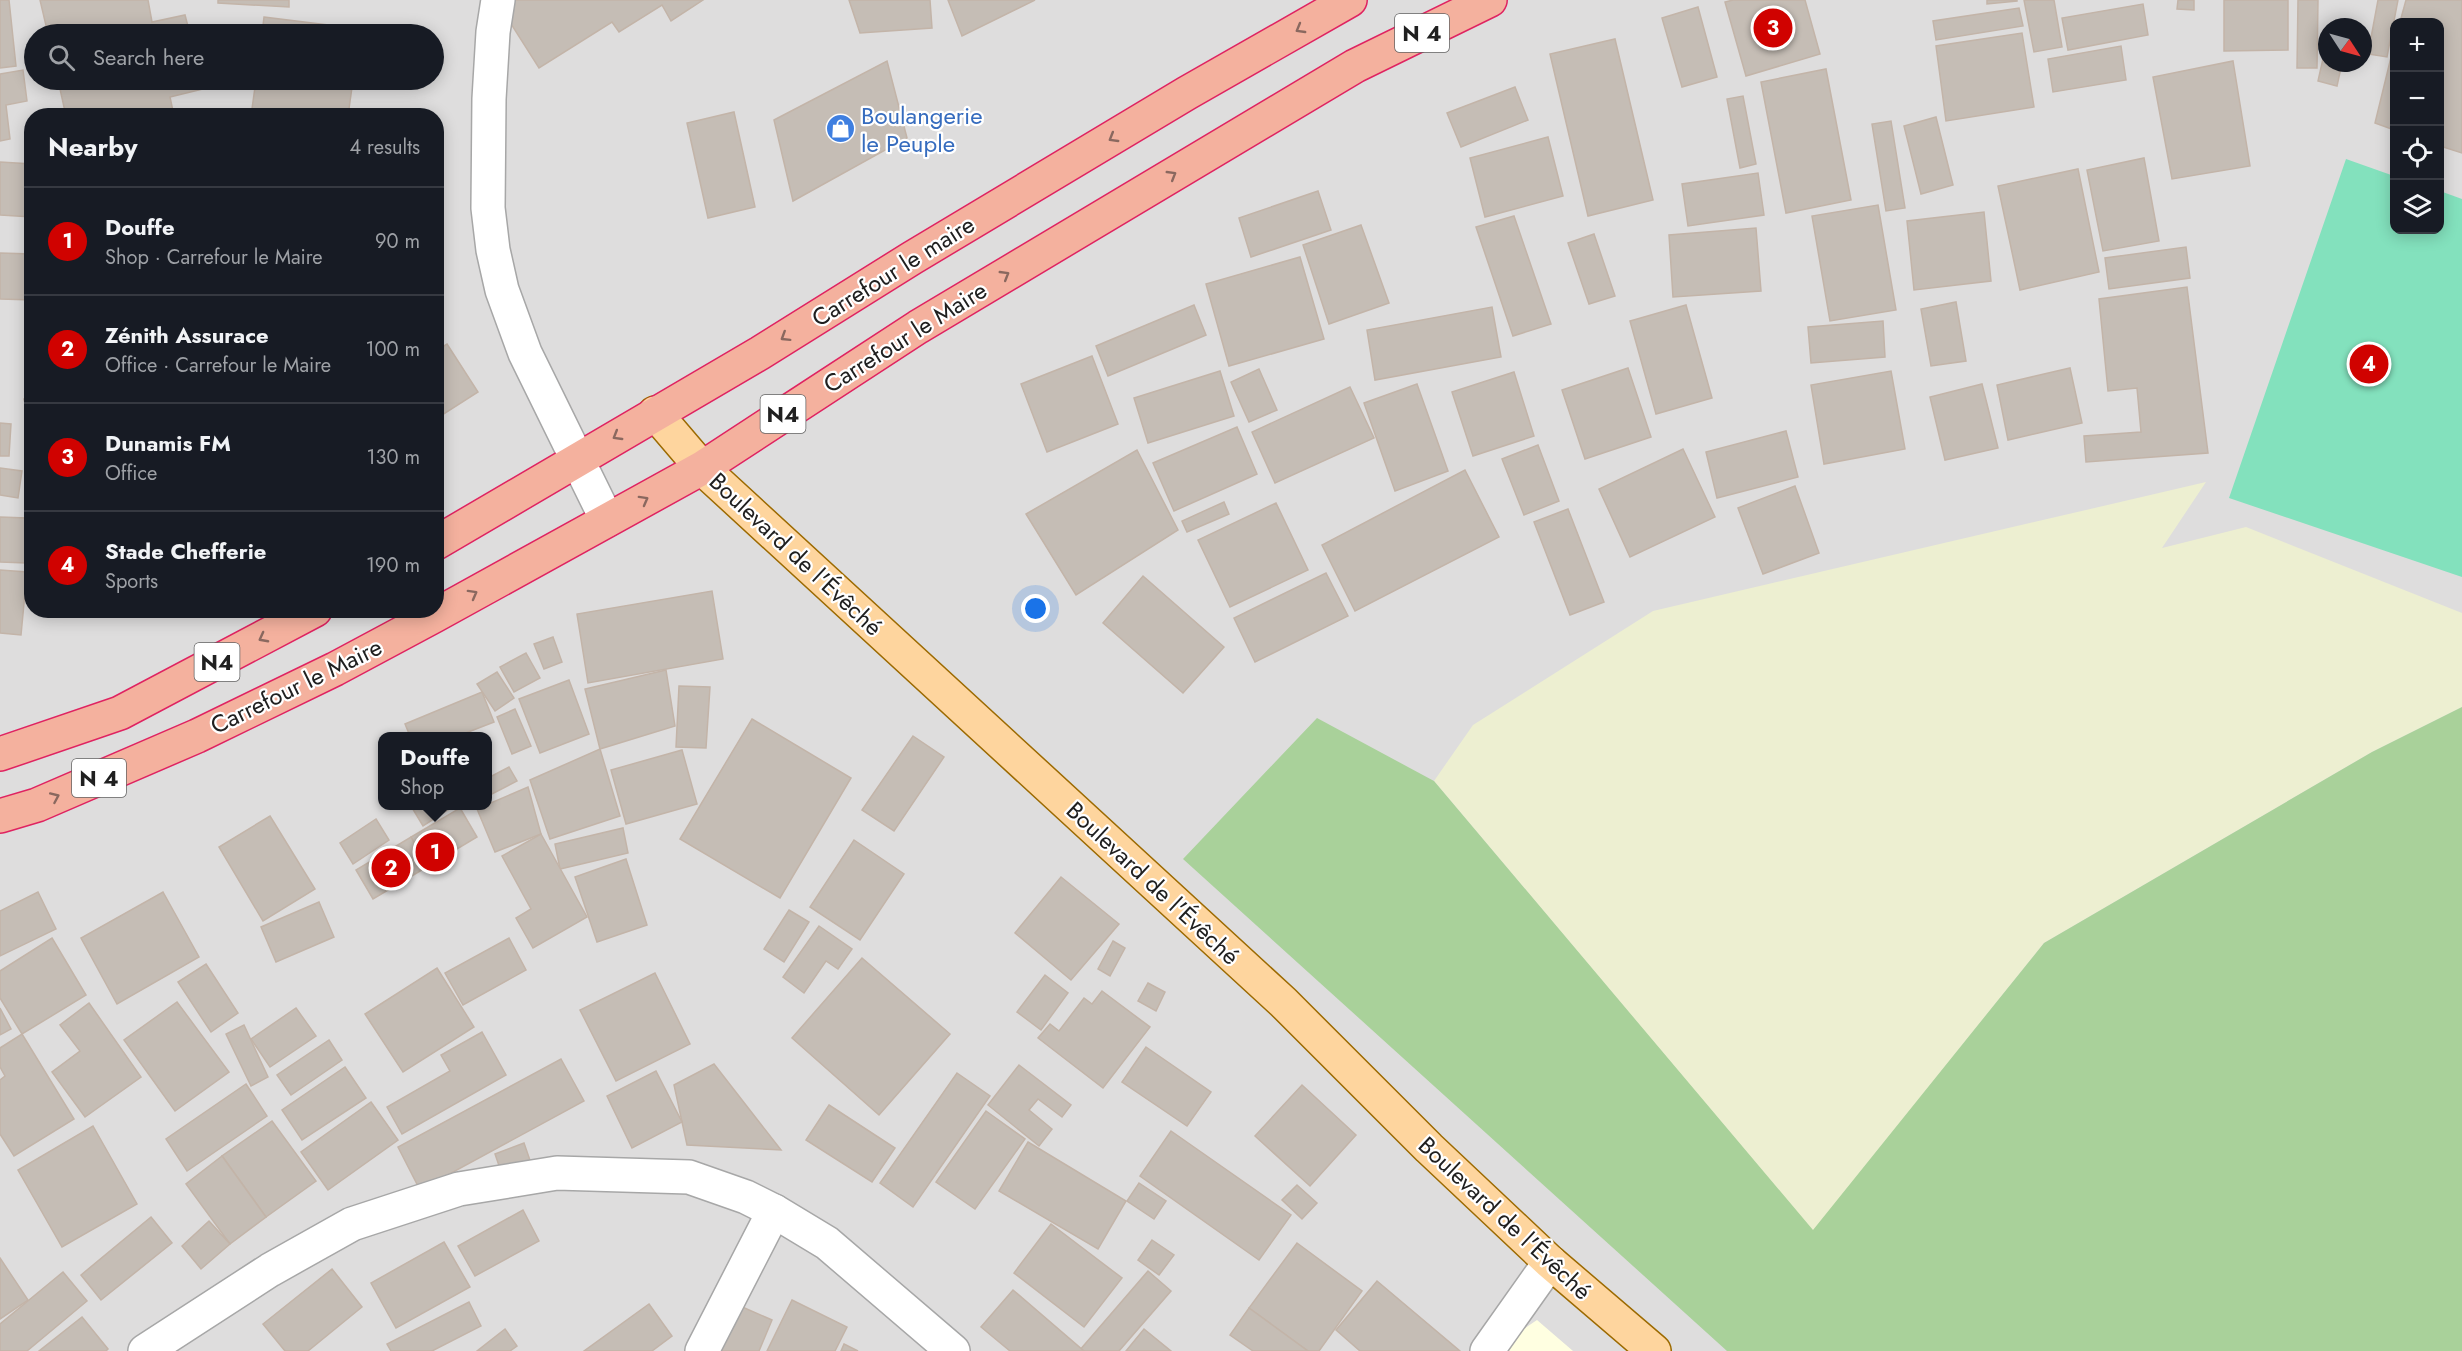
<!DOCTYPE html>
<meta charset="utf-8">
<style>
body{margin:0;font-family:Jost,sans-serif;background:#20242c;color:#f1f3f6}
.controls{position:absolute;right:18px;top:18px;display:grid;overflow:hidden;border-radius:12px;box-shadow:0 3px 15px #0003}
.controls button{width:54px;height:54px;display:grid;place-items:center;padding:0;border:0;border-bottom:2px solid #363941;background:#171b24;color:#f1f3f6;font:30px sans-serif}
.compass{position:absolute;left:2318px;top:18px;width:54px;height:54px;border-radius:50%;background:#171b24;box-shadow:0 3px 15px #0003;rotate:126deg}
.you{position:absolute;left:1036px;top:609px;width:21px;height:21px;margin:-15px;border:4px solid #fff;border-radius:50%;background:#1a73e8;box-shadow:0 0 0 9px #1a73e833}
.badge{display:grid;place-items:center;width:39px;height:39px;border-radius:50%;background:#d00200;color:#fff;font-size:20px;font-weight:700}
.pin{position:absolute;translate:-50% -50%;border:3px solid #fff;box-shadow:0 2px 6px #0006}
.popup{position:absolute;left:378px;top:732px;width:114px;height:78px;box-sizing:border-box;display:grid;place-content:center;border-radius:12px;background:#171b24;filter:drop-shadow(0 2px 4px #0005);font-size:20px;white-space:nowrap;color:#9ea1a6}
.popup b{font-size:22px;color:#f1f3f6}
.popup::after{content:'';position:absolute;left:50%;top:100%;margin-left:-12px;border:12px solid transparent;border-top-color:#171b24}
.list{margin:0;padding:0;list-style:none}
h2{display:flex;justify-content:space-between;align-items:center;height:78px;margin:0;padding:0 24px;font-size:26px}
h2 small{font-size:20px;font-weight:400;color:#9ea1a6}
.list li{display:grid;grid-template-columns:39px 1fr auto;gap:18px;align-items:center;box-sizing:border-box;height:108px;padding:0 24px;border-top:2px solid #363941}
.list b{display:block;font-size:22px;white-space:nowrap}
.list p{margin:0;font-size:20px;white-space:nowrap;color:#9ea1a6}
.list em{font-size:20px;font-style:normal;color:#9ea1a6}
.icon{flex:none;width:33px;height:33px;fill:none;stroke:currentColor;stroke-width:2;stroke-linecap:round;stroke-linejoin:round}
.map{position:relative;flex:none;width:2462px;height:1351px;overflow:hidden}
.search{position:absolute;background:#171b24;box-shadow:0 3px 15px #0003;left:24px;top:24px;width:420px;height:66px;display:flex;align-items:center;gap:15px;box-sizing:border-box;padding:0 21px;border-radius:33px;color:#9ea1a6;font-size:22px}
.panel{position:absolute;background:#171b24;box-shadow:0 3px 15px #0003;left:24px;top:108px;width:420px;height:510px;border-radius:24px}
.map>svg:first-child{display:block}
.residential{fill:#dedddd;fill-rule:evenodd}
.education{fill:#ffffe1}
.farmland{fill:#edefd1}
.forest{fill:#a9d19a}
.pitch{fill:#83e1bd}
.building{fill:#c5bdb5;stroke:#c3b4a8;stroke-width:1.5}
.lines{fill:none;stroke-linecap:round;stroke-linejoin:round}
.minor-casing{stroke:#a7a7a7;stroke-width:36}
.primary-casing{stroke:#9c6a00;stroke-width:36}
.trunk-casing{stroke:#df2361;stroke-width:36}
.minor{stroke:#fff;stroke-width:33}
.primary{stroke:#fed59e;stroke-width:33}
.trunk{stroke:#f4b19e;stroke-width:33}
.oneway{stroke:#8a685f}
.labels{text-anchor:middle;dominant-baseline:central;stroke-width:4.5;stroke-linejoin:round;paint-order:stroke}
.shield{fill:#fff;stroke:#636363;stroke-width:1.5}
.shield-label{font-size:22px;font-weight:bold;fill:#202020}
.shop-label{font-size:24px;fill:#366cbe;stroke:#fff;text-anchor:start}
.street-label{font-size:24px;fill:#202020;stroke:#fff}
</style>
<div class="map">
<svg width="2462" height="1351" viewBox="0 0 2462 1351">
<rect width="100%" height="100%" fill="#f1ede6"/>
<path class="residential" d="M0 0H2462V1351H0ZM2394 22H2440V230H2394ZM2327 27H2363V63H2327ZM34 34H434V80H34ZM32 116H436V610H32ZM382 736H488V806H382Z"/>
<polygon class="education" points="1537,1320 1573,1351 1505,1351 1519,1332"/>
<polygon class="farmland" points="2206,482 2162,548 2246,527 2462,613 2462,707 2372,752 2044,943 1813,1231 1434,781 1473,725 1653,611"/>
<polygon class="forest" points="2462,707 2462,1351 1727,1351 1183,859 1317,718 1434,781 1813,1230 2044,943 2372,752"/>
<polygon class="pitch" points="2346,159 2394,176 2394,230 2440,230 2440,191 2462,199 2462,577 2229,498"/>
<g class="building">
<polygon points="0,0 9,0 16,66 0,68"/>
<polygon points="40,0 148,0 152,22 185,15 190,34 48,34"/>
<polygon points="218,0 289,0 289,7 218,3"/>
<polygon points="514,0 703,0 671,21 662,5 619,32 612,22 539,68 501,8"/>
<polygon points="849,0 930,0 932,28 860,33"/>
<polygon points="948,0 1035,0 962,36"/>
<polygon points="1733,0 1805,0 1820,54 1746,76 1725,2"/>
<polygon points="1987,0 2017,0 2017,1 1987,4"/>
<polygon points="2024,0 2054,0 2062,47 2034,52"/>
<polygon points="2178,0 2194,0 2194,10 2177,9"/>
<polygon points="2224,0 2288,0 2288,50 2224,51"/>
<polygon points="2298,0 2318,0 2317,68 2297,68"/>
<polygon points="2378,0 2398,0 2387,57 2368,54"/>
<polygon points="2406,0 2462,0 2462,153 2440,146 2440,22 2400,22"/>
<polygon points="2143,4 2148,35 2068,50 2062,18"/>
<polygon points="1698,7 1717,77 1682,87 1662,18"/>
<polygon points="2019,8 2023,26 1936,40 1933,21"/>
<polygon points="264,17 360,29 359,34 262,34"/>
<polygon points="2022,33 2034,107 1946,121 1936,46"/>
<polygon points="1615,39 1653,200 1588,216 1550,54"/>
<polygon points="2327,41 2327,63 2342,63 2337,86 2318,81"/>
<polygon points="2394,45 2394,130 2375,123"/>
<polygon points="2121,46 2126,80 2053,92 2048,59"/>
<polygon points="887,61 907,138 793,201 774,120"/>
<polygon points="2233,61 2250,166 2172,179 2153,77"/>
<polygon points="1826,69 1851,200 1786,213 1761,82"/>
<polygon points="23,70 27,101 6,105 10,139 0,141 0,74"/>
<polygon points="58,80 201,80 203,89 170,97 174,116 66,116"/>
<polygon points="256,80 353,80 348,116 251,116"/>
<polygon points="1515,87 1528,120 1461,147 1447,113"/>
<polygon points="1743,96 1756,164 1740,168 1727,99"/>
<polygon points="734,112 755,207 708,218 687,123"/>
<polygon points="1936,117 1953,185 1921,194 1904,126"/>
<polygon points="1891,121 1905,208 1886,211 1872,124"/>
<polygon points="1548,137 1563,196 1485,217 1470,158"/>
<polygon points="2144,158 2159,241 2103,251 2087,170"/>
<polygon points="0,162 32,164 32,217 0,215"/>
<polygon points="2078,169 2099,272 2020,290 1998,186"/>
<polygon points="1758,173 1764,215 1688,226 1682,184"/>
<polygon points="1318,191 1331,230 1251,257 1239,218"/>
<polygon points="1878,205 1896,310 1830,321 1812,216"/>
<polygon points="1984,212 1991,281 1914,290 1907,221"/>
<polygon points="1514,216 1551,324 1513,336 1476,227"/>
<polygon points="1361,225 1389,303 1329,324 1303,245"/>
<polygon points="1756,228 1761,291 1673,297 1669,235"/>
<polygon points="1594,234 1615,296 1589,304 1568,243"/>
<polygon points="2186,247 2190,278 2109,289 2105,258"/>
<polygon points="0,253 32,254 32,300 0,299"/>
<polygon points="1300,257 1324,339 1229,366 1206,284"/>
<polygon points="2187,287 2208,453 2086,462 2084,436 2141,432 2137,388 2108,391 2099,299"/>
<polygon points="1956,302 1966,361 1931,366 1921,309"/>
<polygon points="1194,305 1206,335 1108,376 1096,346"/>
<polygon points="1686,305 1712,398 1656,414 1630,321"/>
<polygon points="1492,307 1501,357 1375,380 1367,330"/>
<polygon points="27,309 32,309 32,361 28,362"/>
<polygon points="1883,321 1885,357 1811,363 1808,327"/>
<polygon points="447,344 478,392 436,419 436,351"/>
<polygon points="1092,356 1118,424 1047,452 1021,384"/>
<polygon points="1628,368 1651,437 1585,459 1562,390"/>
<polygon points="2070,368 2082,423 2008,440 1997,385"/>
<polygon points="1259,369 1277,410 1249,422 1231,382"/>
<polygon points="1220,371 1234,416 1148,443 1134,398"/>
<polygon points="1891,371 1905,449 1824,464 1811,385"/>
<polygon points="1514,372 1534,436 1473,456 1452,392"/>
<polygon points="1417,384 1448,471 1395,491 1364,403"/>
<polygon points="1982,384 1998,448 1945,460 1930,397"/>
<polygon points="1350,387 1374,438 1275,483 1252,432"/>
<polygon points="32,397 32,431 24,399"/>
<polygon points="0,423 11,424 9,456 0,456"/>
<polygon points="1237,427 1257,474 1174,511 1153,463"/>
<polygon points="1786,431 1798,477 1717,498 1706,452"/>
<polygon points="1538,445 1559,501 1524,515 1502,459"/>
<polygon points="1683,449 1715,517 1630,557 1599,489"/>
<polygon points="1137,450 1178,530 1076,595 1026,514"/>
<polygon points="0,468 22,471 18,498 0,495"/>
<polygon points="1465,470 1499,537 1355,611 1322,545"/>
<polygon points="1795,486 1819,553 1763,574 1738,508"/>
<polygon points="1224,502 1229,514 1187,532 1182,521"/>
<polygon points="1276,503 1308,570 1230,607 1198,540"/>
<polygon points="1568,509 1604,602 1570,615 1534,522"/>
<polygon points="0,517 27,518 26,563 0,562"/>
<polygon points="0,570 27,572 21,635 0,633"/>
<polygon points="1326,573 1348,616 1255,662 1234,618"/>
<polygon points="1143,576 1224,647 1183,693 1103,623"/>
<polygon points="712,591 723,659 588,683 577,614"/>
<polygon points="553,637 562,662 544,669 534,644"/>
<polygon points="526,653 540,678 514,692 500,667"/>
<polygon points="666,670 675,726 600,749 585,689"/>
<polygon points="497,672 514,698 495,711 477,684"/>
<polygon points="569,680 589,734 540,753 519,699"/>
<polygon points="679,686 710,687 706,748 676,747"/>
<polygon points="482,692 494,722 458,736 410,736 405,724"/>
<polygon points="515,709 531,746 512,754 497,717"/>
<polygon points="752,719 851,778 780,898 680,839"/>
<polygon points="913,736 944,757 894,831 862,810"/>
<polygon points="600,749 620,816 550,839 530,780"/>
<polygon points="682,750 697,804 626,824 611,770"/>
<polygon points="509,767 517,781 488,796 488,778"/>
<polygon points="528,787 541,834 495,852 477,809"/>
<polygon points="411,806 454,806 423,826"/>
<polygon points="460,808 477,837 427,867 411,837"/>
<polygon points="270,816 315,889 263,921 219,847"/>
<polygon points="376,819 389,840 353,864 340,843"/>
<polygon points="623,828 628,853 560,869 555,844"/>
<polygon points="541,834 587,917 533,948 516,918 531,909 502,856"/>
<polygon points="411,837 427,867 373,899 356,870"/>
<polygon points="854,840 904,874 860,940 810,907"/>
<polygon points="626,859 647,925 597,942 575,877"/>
<polygon points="1061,877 1119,924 1071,980 1015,933"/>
<polygon points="38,892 56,929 0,956 0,911"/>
<polygon points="163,892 199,957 117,1004 81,938"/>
<polygon points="319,902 334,937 276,962 261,927"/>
<polygon points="789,910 809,922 784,962 764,949"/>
<polygon points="819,926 852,949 838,969 826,961 804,993 783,977"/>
<polygon points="52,938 86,995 22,1034 0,998 0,971"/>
<polygon points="509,938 526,970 463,1005 445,973"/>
<polygon points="1113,941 1125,948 1110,976 1098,969"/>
<polygon points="862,958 950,1034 879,1115 792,1038"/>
<polygon points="206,964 238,1013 211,1032 178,982"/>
<polygon points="437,968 474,1027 403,1072 365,1014"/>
<polygon points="655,973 690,1044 616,1081 580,1010"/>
<polygon points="1045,975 1068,993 1041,1030 1017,1012"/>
<polygon points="1148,983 1165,992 1156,1011 1138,1001"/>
<polygon points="1102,991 1150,1027 1103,1088 1038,1038 1050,1024 1059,1031 1084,998 1092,1004"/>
<polygon points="177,1002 229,1072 175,1111 124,1040"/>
<polygon points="89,1003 141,1077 85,1117 52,1072 80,1051 60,1025"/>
<polygon points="0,1008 11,1029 0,1035"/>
<polygon points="296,1008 316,1036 270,1067 251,1039"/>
<polygon points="244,1025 268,1077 251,1086 226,1034"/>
<polygon points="482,1032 506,1075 402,1134 387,1107 450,1071 441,1055"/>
<polygon points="22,1034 74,1119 14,1156 0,1134 0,1080 5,1076 0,1067 0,1048"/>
<polygon points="329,1040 342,1060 291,1095 277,1075"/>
<polygon points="1146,1047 1211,1092 1187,1126 1122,1082"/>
<polygon points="561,1059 584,1101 420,1190 398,1147"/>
<polygon points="714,1064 781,1150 687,1145 674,1085"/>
<polygon points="1019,1065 1071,1105 1062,1117 1038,1099 1029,1110 1052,1129 1039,1146 988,1105"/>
<polygon points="345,1067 366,1098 302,1140 282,1110"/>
<polygon points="656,1071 682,1122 632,1148 607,1096"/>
<polygon points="957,1073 990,1096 913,1207 880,1183"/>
<polygon points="246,1084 267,1116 187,1171 166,1139"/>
<polygon points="1302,1085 1356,1135 1310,1186 1255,1136"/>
<polygon points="371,1102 398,1140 328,1190 301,1152"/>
<polygon points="829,1105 895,1148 872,1182 806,1140"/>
<polygon points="986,1111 1025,1139 975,1209 936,1182"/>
<polygon points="272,1121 316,1181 266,1217 222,1156"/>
<polygon points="93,1126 137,1204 62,1247 18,1170"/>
<polygon points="1171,1131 1291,1215 1259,1260 1140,1176"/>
<polygon points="1028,1142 1126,1201 1098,1249 999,1191"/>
<polygon points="524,1143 533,1169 504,1180 495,1154"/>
<polygon points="222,1156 266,1217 230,1244 186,1184"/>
<polygon points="1139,1183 1166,1201 1154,1219 1127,1201"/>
<polygon points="1297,1185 1317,1203 1302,1219 1282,1200"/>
<polygon points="523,1210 539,1241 475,1276 458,1246"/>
<polygon points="151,1217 172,1243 101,1300 81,1275"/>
<polygon points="209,1221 230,1244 201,1269 182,1246"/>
<polygon points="1051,1224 1122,1278 1084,1327 1014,1273"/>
<polygon points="1152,1240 1174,1255 1159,1275 1138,1260"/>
<polygon points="444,1242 470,1287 396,1328 371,1283"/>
<polygon points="1297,1243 1362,1291 1319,1351 1308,1351 1249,1308"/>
<polygon points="0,1258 28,1300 0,1319"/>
<polygon points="332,1269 362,1307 308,1351 285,1351 263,1324"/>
<polygon points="1148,1271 1171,1291 1119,1351 1079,1351"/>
<polygon points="63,1272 87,1301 27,1351 0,1351 0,1324"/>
<polygon points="1377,1281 1460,1351 1360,1351 1336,1330"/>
<polygon points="1013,1290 1084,1351 1010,1351 981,1327"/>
<polygon points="792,1300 847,1327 835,1351 767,1351"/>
<polygon points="469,1302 481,1326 432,1351 391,1351 387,1344"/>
<polygon points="649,1304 672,1336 652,1351 584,1351"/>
<polygon points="740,1306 772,1320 759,1351 721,1351"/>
<polygon points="1249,1308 1308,1351 1253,1351 1230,1335"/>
<polygon points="82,1317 108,1349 106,1351 39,1351"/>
<polygon points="505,1329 517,1346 510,1351 477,1351"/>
<polygon points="1144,1329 1171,1351 1126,1351"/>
<polygon points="844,1344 858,1351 841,1351"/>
</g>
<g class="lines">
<defs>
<g id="minor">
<polyline points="498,0 493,32 489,99 488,208 493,250 502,290 525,353 607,520"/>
<polyline points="145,1351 270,1270 352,1224 459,1189 557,1173 689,1177 746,1197 774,1211 827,1243 953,1351"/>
<polyline points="702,1351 774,1211"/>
<polyline points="1487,1351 1550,1262"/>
</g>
<polyline id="primary" points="655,413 702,468 1283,1002 1429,1148 1550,1262 1654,1351"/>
<g id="trunk">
<polyline points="436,543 760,353 912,258 1187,93 1350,0"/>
<polyline points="0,754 120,713 315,610"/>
<polyline points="0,816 37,805 197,736 335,669 434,616 702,468 918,327 1355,66 1490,0"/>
</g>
</defs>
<use href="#minor" class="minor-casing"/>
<use href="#primary" class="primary-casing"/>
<use href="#trunk" class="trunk-casing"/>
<use href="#minor" class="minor"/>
<use href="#primary" class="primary"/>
<use href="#trunk" class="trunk"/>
</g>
<defs><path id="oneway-chevron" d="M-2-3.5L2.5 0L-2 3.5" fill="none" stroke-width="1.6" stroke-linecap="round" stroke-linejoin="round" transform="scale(1.5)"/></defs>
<g class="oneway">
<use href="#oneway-chevron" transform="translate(1300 29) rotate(150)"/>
<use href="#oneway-chevron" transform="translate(1113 138) rotate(149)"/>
<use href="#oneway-chevron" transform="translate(1172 175) rotate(-31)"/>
<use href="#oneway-chevron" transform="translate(1005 275) rotate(-31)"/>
<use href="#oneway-chevron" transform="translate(785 337) rotate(148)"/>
<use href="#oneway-chevron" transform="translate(617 436) rotate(149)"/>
<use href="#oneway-chevron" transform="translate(644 500) rotate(-29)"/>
<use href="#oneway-chevron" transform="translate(473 594) rotate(-29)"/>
<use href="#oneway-chevron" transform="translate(263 638) rotate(152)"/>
<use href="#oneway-chevron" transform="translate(55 797) rotate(-24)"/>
</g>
<defs>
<symbol id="shop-disc" viewBox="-11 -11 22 22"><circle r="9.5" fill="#3f7fe0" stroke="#fff"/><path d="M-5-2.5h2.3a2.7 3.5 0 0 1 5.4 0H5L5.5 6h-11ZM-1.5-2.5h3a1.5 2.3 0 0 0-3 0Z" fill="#fff"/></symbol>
</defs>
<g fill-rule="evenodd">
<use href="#shop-disc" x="824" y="112" width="33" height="33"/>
</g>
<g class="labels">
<g class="shield">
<rect x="1395" y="14" width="54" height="38" rx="4.5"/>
<rect x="760.5" y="395" width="45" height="38" rx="4.5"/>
<rect x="194.5" y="643" width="45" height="38" rx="4.5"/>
<rect x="72" y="759" width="54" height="38" rx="4.5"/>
</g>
<g class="shield-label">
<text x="1422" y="33">N 4</text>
<text x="783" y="414">N4</text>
<text x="217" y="662">N4</text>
<text x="99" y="778">N 4</text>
</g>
<g class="shop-label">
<text x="861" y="115">Boulangerie<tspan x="861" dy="28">le Peuple</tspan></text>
</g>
<g class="street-label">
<text transform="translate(893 271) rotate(-32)">Carrefour le maire</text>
<text transform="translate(905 337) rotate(-32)">Carrefour le Maire</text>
<text transform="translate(796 554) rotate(43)">Boulevard de l'Évêché</text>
<text transform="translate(296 686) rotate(-26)">Carrefour le Maire</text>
<text transform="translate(1153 883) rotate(43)">Boulevard de l'Évêché</text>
<text transform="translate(1505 1218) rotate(43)">Boulevard de l'Évêché</text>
</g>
</g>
</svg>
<div class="controls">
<button>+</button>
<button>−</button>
<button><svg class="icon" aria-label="locate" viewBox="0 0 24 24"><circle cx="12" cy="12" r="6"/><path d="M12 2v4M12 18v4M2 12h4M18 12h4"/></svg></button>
<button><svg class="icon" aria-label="layers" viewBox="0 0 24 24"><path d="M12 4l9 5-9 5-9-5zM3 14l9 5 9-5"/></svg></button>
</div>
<svg class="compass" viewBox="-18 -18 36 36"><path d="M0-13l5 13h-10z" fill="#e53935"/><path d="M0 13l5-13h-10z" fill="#9ea1a6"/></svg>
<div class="you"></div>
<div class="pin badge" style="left:435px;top:852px">1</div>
<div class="popup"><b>Douffe</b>Shop</div>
<div class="pin badge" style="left:391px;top:868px">2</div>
<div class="pin badge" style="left:1773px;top:28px">3</div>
<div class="pin badge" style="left:2369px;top:364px">4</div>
<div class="search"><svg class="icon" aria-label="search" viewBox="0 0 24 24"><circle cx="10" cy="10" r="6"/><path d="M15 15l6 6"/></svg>Search here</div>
<section class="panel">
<h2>Nearby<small>4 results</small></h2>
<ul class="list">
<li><span class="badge">1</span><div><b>Douffe</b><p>Shop · Carrefour le Maire</p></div><em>90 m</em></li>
<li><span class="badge">2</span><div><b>Zénith Assurace</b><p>Office · Carrefour le Maire</p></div><em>100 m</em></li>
<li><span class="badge">3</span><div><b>Dunamis FM</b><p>Office</p></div><em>130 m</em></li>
<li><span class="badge">4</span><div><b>Stade Chefferie</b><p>Sports</p></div><em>190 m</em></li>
</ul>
</section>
</div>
